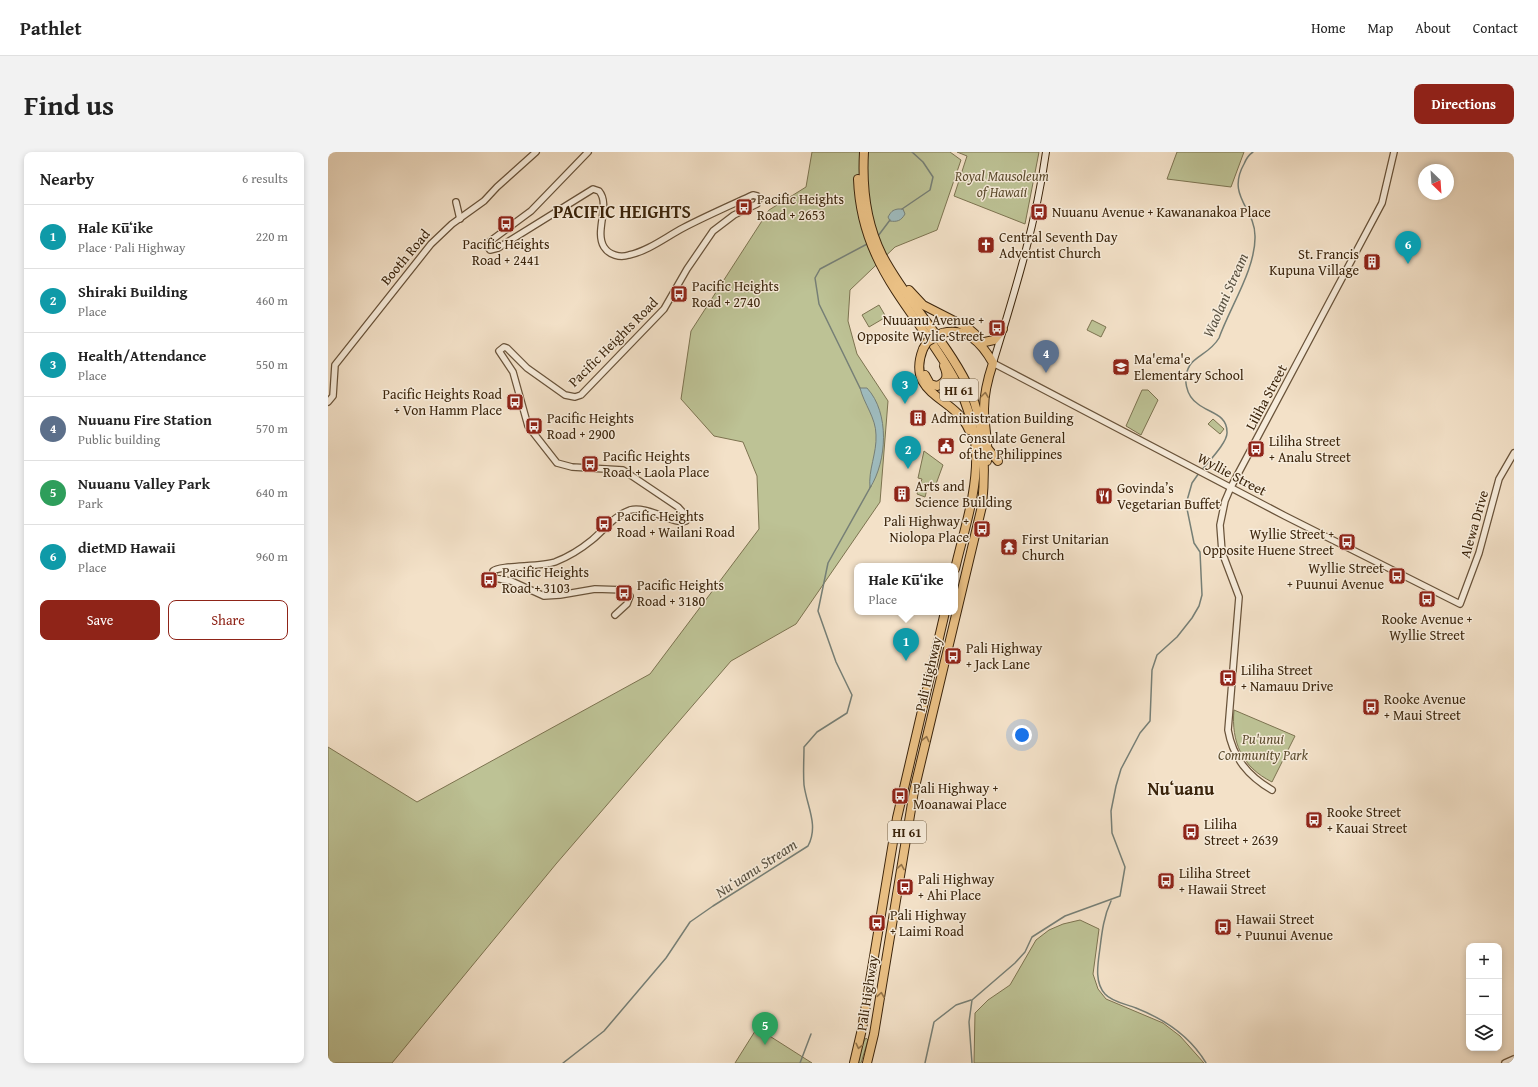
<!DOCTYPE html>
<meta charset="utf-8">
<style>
body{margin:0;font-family:"Gentium Book Plus",serif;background:#f2f2f2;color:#222}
.controls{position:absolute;right:12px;bottom:12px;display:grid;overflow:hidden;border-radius:8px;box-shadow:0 2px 6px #0003}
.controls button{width:36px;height:36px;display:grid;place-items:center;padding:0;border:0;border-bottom:1px solid #e0e0e0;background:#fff;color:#222;font:20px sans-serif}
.compass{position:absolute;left:1090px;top:12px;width:36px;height:36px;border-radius:50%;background:#fff;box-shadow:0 2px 6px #0003;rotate:155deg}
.you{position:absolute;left:694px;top:583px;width:14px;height:14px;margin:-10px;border:3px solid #fff;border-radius:50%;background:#1a73e8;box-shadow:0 0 0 6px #1a73e833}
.badge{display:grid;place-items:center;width:26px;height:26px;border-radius:50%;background:#8f2418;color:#fff;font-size:13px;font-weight:700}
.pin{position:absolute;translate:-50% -33px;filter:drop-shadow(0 1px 2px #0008)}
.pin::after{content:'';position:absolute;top:21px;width:14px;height:12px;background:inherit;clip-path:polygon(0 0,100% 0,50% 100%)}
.popup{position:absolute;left:526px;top:411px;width:104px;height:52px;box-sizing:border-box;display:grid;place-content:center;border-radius:8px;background:#fff;filter:drop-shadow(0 1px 3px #0005);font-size:13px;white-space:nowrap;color:#767676}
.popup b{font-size:15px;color:#222}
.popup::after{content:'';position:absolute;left:50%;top:100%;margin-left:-8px;border:8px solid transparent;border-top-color:#fff}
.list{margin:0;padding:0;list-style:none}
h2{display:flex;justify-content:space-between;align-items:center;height:52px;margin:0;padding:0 16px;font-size:17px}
h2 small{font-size:13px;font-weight:400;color:#767676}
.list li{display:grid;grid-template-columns:26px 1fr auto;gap:12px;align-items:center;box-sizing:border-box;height:64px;padding:0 16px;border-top:1px solid #e0e0e0}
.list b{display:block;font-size:15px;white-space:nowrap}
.list p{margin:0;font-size:13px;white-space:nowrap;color:#767676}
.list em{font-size:13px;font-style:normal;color:#767676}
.actions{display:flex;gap:8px;padding:12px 16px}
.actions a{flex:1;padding:9px 0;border:1px solid #8f2418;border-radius:8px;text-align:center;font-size:14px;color:#8f2418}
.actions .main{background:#8f2418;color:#fff}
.icon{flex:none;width:22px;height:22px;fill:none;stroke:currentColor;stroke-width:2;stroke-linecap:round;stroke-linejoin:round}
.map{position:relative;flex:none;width:1186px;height:911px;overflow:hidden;border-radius:8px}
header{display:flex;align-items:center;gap:24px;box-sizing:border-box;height:56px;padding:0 20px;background:#fff;border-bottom:1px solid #e0e0e0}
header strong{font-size:19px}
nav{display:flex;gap:22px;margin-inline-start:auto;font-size:14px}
.intro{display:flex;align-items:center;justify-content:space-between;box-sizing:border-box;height:96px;padding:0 24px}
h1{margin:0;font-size:28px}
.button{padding:10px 18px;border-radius:8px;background:#8f2418;color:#fff;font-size:14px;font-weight:700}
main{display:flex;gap:24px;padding:0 24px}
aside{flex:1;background:#fff;border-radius:8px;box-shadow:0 2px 6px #0003}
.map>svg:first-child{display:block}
.green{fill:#bdc295;stroke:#7c7350}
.water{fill:#9ebbbe;stroke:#767f76}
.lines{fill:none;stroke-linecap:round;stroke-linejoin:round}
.stream{stroke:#767f76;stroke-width:1.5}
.tertiary-casing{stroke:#69533a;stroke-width:8}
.secondary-casing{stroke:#3b240b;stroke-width:8}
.trunk-casing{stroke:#3b240b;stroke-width:10}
.tertiary{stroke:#f7ecdb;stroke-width:5.5}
.secondary{stroke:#f7ecdb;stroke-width:6}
.trunk{stroke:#eac084;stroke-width:8}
.trunk-bridge-casing{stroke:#3b240b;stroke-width:10;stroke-linecap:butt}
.trunk-bridge{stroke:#eac084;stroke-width:8}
.oneway{stroke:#927248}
.labels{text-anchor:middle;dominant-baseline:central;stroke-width:3;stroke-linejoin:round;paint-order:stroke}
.shield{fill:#f7ecdb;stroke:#736049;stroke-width:1}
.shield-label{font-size:13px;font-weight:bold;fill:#3b240b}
.park-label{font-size:14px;font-style:italic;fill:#5c4c2e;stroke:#f7ecdb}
.poi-label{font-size:14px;fill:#3b240b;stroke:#f7ecdb;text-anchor:start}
.street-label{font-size:14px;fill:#3b240b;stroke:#f7ecdb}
.water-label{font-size:15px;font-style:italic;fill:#595141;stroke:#f7ecdb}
.district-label{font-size:18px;font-weight:bold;fill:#3b240b;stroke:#f7ecdb}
</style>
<header>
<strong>Pathlet</strong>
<nav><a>Home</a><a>Map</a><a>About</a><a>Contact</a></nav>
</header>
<div class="intro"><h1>Find us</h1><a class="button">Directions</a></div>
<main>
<aside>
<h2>Nearby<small>6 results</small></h2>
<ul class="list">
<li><span class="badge" style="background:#0f9aa8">1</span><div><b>Hale Kūʻike</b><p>Place · Pali Highway</p></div><em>220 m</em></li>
<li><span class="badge" style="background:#0f9aa8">2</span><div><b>Shiraki Building</b><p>Place</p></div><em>460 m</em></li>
<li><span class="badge" style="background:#0f9aa8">3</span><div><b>Health/Attendance</b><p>Place</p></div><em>550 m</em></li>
<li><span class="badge" style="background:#5c6f8a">4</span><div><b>Nuuanu Fire Station</b><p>Public building</p></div><em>570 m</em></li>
<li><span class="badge" style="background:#2e9e5b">5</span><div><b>Nuuanu Valley Park</b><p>Park</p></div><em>640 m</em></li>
<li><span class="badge" style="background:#0f9aa8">6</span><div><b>dietMD Hawaii</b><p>Place</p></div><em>960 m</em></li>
</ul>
<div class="actions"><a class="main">Save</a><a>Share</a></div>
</aside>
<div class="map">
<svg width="1186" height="911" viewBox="0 0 1186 911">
<rect width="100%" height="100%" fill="#f3e1c8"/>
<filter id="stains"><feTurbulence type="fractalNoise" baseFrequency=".005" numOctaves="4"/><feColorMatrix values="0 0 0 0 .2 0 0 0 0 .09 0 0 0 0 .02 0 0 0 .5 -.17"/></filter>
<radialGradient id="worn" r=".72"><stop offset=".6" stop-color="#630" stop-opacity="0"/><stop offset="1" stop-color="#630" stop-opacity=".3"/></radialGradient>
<g class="green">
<polygon points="484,0 622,0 633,8 609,78 567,95 522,138 520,169 529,202 560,249 552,350 468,472 403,509 228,712 64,911 0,911 0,595 89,650 322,522 431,377 429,324 415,290 386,284 353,247 363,179 441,58 478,35"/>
<polygon points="629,0 711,0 697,72 626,44 639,4"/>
<polygon points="849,0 916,0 903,35 839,27"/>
<polygon points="551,153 558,165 541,175 534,163"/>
<polygon points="764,168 778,175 773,185 759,178"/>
<polygon points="814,238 820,238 830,248 813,283 798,274"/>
<polygon points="885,267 896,277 892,282 880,272"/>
<polygon points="596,299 615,313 608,332 601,330 597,345 589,342 594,327 590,326"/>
<path d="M906 558 967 584 944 630C914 615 903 590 906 558Z"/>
<polygon points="752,768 771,777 765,822 770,837 778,847 835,871 852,884 876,911 646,911 647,861 660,848 682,833 708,788 721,778 735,772"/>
<polygon points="429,876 484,911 407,911"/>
<polygon points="538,886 540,888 533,911 529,911 536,889"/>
</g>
<g class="water">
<path d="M570 57H575L577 62C573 69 569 70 562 69L560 65C563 60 564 58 570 57Z"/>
<path d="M532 236H539C562 261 559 309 542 336 540 318 549 301 548 283 548 266 536 252 532 236Z"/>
</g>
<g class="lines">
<g class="stream">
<polyline points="574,57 602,38 605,25 595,10 584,0"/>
<polyline points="550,84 562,68"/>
<polyline points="532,236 491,152 487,126 492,117 541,91"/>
<path d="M874 318C880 310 900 290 899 280 899 262 881 261 870 252 858 244 854 226 862 213 868 204 883 200 891 186 902 155 928 116 927 84 927 56 898 44 916 12 918 7 920 3 925 0"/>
<path d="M783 749C776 764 774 779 772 796 770 811 766 830 777 842 784 850 798 852 808 856 836 867 862 884 878 911"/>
<path d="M235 911 276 879 338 806 362 770 385 754 480 694C491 673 479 655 476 633 475 621 476 607 476 595L489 580 519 561 524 543 508 510 490 459 500 411 543 334"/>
<polyline points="472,911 483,882"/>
<polyline points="597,911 606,870 628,853 643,848"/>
<polyline points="644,911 641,870 644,848 687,811 697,800 704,785 737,764 792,744 797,715 784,681 783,659 788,634 793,617 812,581 822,569 824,518 829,503 849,485 864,466 871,454 874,443 872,400 866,391 858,352 864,331 871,321"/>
</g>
<defs>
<g id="tertiary">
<path d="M260 0 203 59 161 90 160 95 162 98 170 96 265 37 271 39C283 53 266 79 276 95 281 103 292 106 301 103 320 99 338 85 355 76 378 64 401 54 425 43L429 44 431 47 429 52 406 63 385 79 359 117 336 157 253 243 247 245 237 243 199 216 179 196 176 195 171 199 185 220 200 274 229 311 244 315 295 318 350 355 359 365 358 369C346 373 319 353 302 358 287 363 276 378 264 388 253 397 240 405 227 410 213 415 172 413 165 419L166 426 183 429 216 444 232 443 267 437 297 438 302 444 299 452 287 463"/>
<polyline points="128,50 132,67"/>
<polyline points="665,211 957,364 1132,452 1151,401 1171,327 1186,301"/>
<polyline points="0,250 5,244 7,213 103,92 124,72 156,49 169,35 208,0"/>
<path d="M944 638C920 624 905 606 900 578L911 445 894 400 892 373 897 349 903 335 1054 51 1066 0"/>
<polyline points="1177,911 1186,907"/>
</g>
<path id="secondary" d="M665 211C686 142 708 72 718 0"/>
<g id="trunk">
<path d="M536 0C534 35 538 71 554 103 578 149 616 186 639 232 657 269 658 314 654 354L586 639 546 882 539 911"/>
<path d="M530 27C531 53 537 79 548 103 578 170 643 219 648 298 650 339 636 378 627 417"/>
<polyline points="581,138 595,153 640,176 647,182"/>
<path d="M614 181C639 175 653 190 665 211 660 226 656 241 656 257 656 274 661 291 659 309"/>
<polyline points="652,191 666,188 675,177"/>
<path d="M595 197C577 244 627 244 641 278"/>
<path d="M597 223 602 232 609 234C620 230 620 223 616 214"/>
<polyline points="660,297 670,309"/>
<polyline points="526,911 534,877 569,666 617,460"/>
</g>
</defs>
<use href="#tertiary" class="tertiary-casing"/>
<use href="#secondary" class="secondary-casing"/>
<use href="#trunk" class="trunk-casing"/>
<use href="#tertiary" class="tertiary"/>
<use href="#secondary" class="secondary"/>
<use href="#trunk" class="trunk"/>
<defs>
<polyline id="trunk-bridge" points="595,197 599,190 614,181"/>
</defs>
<use href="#trunk-bridge" class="trunk-bridge-casing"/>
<use href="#trunk-bridge" class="trunk-bridge"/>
</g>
<defs><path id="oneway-chevron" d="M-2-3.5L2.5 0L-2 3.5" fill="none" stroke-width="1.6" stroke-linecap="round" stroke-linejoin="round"/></defs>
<g class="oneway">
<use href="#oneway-chevron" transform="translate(657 243) rotate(-83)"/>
<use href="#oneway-chevron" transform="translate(598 587) rotate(-77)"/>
<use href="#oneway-chevron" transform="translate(573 715) rotate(-80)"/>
<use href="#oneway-chevron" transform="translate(553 843) rotate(-81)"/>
<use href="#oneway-chevron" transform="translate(531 894) rotate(103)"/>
</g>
<defs>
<symbol id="bus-square" viewBox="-11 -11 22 22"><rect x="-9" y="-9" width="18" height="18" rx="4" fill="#8f2418" stroke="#f7ecdb"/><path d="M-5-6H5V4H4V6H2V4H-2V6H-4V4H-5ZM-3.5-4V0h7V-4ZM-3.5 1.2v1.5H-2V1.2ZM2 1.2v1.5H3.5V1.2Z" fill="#fff"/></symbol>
<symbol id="church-square" viewBox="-11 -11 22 22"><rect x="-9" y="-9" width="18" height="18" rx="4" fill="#8f2418" stroke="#f7ecdb"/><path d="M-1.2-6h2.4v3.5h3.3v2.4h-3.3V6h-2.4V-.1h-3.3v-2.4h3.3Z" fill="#fff"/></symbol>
<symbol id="building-square" viewBox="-11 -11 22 22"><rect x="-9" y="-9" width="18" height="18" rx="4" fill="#8f2418" stroke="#f7ecdb"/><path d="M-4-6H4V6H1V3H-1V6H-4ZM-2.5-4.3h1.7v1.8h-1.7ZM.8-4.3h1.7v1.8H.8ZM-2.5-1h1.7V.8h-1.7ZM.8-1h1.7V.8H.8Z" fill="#fff"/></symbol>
<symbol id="school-square" viewBox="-11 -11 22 22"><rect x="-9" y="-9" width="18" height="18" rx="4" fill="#8f2418" stroke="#f7ecdb"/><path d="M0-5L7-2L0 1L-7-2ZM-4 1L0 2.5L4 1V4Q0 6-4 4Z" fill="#fff"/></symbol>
<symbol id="civic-square" viewBox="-11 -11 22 22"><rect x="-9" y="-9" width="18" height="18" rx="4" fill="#8f2418" stroke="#f7ecdb"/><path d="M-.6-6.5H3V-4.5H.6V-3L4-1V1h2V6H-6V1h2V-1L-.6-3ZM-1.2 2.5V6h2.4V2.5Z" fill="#fff"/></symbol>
<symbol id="restaurant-square" viewBox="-11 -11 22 22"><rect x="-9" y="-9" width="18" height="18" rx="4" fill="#8f2418" stroke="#f7ecdb"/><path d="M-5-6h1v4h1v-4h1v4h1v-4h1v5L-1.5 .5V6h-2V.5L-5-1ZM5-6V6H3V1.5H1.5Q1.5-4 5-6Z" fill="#fff"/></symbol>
<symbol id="temple-square" viewBox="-11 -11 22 22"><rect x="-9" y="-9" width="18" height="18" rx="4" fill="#8f2418" stroke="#f7ecdb"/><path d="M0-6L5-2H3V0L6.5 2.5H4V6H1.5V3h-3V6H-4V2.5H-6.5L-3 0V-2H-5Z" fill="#fff"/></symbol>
</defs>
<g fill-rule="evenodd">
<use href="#bus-square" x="406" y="45" width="20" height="20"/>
<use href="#bus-square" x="701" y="50" width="20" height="20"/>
<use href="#bus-square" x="168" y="62" width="20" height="20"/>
<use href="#church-square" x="648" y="83" width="20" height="20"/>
<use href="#building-square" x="1034" y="100" width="20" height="20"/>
<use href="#bus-square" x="341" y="132" width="20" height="20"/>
<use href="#bus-square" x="659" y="166" width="20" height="20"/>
<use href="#school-square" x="783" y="205" width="20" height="20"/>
<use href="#bus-square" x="177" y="240" width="20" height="20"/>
<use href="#building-square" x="580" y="256" width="20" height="20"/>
<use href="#bus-square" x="196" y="264" width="20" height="20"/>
<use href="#civic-square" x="608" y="284" width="20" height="20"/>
<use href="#bus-square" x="918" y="287" width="20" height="20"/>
<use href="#bus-square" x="252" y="302" width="20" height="20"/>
<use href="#building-square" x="564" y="332" width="20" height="20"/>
<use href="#restaurant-square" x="766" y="334" width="20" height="20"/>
<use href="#bus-square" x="266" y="362" width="20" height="20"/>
<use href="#bus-square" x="644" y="367" width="20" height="20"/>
<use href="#bus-square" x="1009" y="380" width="20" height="20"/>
<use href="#temple-square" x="671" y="385" width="20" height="20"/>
<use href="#bus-square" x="1059" y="414" width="20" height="20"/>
<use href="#bus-square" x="151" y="418" width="20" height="20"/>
<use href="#bus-square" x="286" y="431" width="20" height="20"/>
<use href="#bus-square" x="1089" y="437" width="20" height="20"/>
<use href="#bus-square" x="615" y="494" width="20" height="20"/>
<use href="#bus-square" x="890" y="516" width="20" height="20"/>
<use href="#bus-square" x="1033" y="545" width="20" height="20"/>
<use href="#bus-square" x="562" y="634" width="20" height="20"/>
<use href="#bus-square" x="976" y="658" width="20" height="20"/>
<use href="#bus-square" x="853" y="670" width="20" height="20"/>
<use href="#bus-square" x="828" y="719" width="20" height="20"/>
<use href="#bus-square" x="567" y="725" width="20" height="20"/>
<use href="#bus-square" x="539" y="761" width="20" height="20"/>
<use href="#bus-square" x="885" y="765" width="20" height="20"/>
</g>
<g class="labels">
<g class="shield">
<rect x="612" y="227" width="38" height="22" rx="3"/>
<rect x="560" y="669" width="38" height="22" rx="3"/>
</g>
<g class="shield-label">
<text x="631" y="238">HI 61</text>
<text x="579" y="680">HI 61</text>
</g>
<g class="park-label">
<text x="674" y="24">Royal Mausoleum<tspan x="674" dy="16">of Hawaii</tspan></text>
<text x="935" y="587">Pu'unui<tspan x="935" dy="16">Community Park</tspan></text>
</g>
<g class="poi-label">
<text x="429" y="47">Pacific Heights<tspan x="429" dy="16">Road + 2653</tspan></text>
<text x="724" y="60">Nuuanu Avenue + Kawananakoa Place</text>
<text x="671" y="85">Central Seventh Day<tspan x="671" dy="16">Adventist Church</tspan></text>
<text x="178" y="92" text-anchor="middle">Pacific Heights<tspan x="178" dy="16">Road + 2441</tspan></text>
<text x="1031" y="102" text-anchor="end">St. Francis<tspan x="1031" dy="16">Kupuna Village</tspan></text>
<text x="364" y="134">Pacific Heights<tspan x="364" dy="16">Road + 2740</tspan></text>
<text x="656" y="168" text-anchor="end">Nuuanu Avenue +<tspan x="656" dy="16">Opposite Wylie Street</tspan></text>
<text x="806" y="207">Ma'ema'e<tspan x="806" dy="16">Elementary School</tspan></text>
<text x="174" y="242" text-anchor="end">Pacific Heights Road<tspan x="174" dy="16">+ Von Hamm Place</tspan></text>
<text x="219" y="266">Pacific Heights<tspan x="219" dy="16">Road + 2900</tspan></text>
<text x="603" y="266">Administration Building</text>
<text x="631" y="286">Consulate General<tspan x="631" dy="16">of the Philippines</tspan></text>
<text x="941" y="289">Liliha Street<tspan x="941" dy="16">+ Analu Street</tspan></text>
<text x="275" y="304">Pacific Heights<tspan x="275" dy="16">Road + Laola Place</tspan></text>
<text x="587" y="334">Arts and<tspan x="587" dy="16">Science Building</tspan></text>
<text x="789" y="336">Govinda’s<tspan x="789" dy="16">Vegetarian Buffet</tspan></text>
<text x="289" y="364">Pacific Heights<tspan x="289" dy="16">Road + Wailani Road</tspan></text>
<text x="641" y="369" text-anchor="end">Pali Highway +<tspan x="641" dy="16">Niolopa Place</tspan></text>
<text x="1006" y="382" text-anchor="end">Wyllie Street +<tspan x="1006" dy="16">Opposite Huene Street</tspan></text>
<text x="694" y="387">First Unitarian<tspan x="694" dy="16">Church</tspan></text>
<text x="1056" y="416" text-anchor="end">Wyllie Street<tspan x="1056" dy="16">+ Puunui Avenue</tspan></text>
<text x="174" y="420">Pacific Heights<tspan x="174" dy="16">Road + 3103</tspan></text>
<text x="309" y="433">Pacific Heights<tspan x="309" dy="16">Road + 3180</tspan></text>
<text x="1099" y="467" text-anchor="middle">Rooke Avenue +<tspan x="1099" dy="16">Wyllie Street</tspan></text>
<text x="638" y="496">Pali Highway<tspan x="638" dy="16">+ Jack Lane</tspan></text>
<text x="913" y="518">Liliha Street<tspan x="913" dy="16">+ Namauu Drive</tspan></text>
<text x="1056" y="547">Rooke Avenue<tspan x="1056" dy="16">+ Maui Street</tspan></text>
<text x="585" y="636">Pali Highway +<tspan x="585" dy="16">Moanawai Place</tspan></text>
<text x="999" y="660">Rooke Street<tspan x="999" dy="16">+ Kauai Street</tspan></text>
<text x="876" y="672">Liliha<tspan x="876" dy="16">Street + 2639</tspan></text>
<text x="851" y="721">Liliha Street<tspan x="851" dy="16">+ Hawaii Street</tspan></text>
<text x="590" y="727">Pali Highway<tspan x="590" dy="16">+ Ahi Place</tspan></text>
<text x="562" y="763">Pali Highway<tspan x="562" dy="16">+ Laimi Road</tspan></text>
<text x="908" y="767">Hawaii Street<tspan x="908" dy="16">+ Puunui Avenue</tspan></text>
</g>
<g class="street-label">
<text transform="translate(77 105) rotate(-50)">Booth Road</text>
<text transform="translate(285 190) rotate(-45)">Pacific Heights Road</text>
<text transform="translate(938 245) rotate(-62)">Liliha Street</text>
<text transform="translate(904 322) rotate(28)">Wyllie Street</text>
<text transform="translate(1146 372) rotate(-74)">Alewa Drive</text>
<text transform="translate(600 522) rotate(-77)">Pali Highway</text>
<text transform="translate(539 841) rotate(-81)">Pali Highway</text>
</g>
<g class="water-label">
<text transform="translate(897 143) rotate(-66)">Waolani Stream</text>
<text transform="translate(428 716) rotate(-33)">Nuʻuanu Stream</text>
</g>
<g class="district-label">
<text x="294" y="59">PACIFIC HEIGHTS</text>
<text x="853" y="636">Nuʻuanu</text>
</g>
</g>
<rect width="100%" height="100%" filter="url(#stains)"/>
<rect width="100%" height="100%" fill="url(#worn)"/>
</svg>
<div class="controls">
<button>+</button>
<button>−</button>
<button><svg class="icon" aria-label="layers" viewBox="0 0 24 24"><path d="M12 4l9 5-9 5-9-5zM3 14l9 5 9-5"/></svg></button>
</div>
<svg class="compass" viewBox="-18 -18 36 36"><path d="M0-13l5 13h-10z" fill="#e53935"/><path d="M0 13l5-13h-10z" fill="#767676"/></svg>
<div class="you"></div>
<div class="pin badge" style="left:578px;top:509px;background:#0f9aa8">1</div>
<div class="popup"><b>Hale Kūʻike</b>Place</div>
<div class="pin badge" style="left:580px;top:317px;background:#0f9aa8">2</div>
<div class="pin badge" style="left:577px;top:252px;background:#0f9aa8">3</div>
<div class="pin badge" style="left:718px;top:221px;background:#5c6f8a">4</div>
<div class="pin badge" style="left:437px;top:893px;background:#2e9e5b">5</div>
<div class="pin badge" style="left:1080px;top:112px;background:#0f9aa8">6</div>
</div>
</main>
